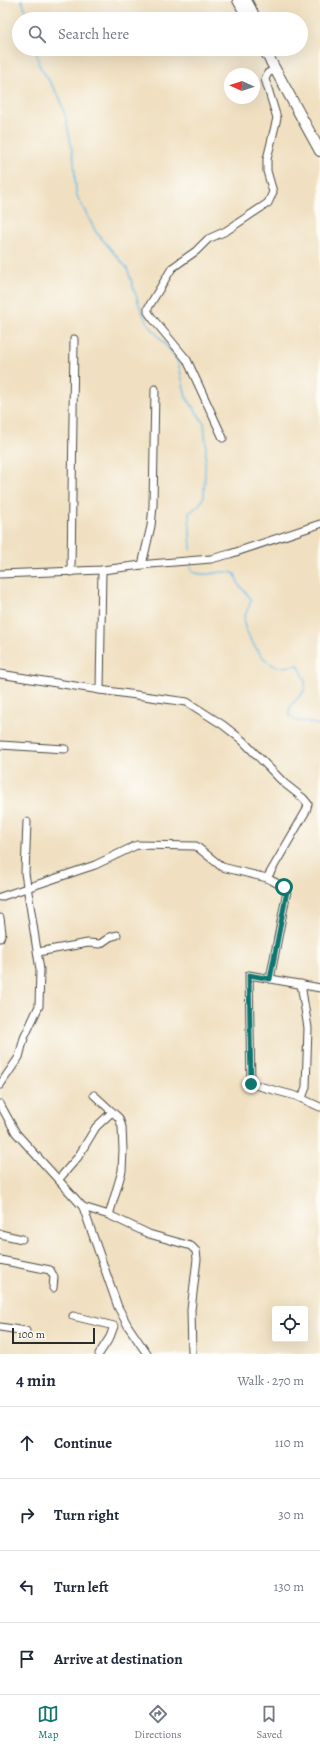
<!DOCTYPE html>
<meta charset="utf-8">
<style>
body{margin:0;font-family:Alegreya,serif;background:#f2f2f3;color:#1f2937}
.controls{position:absolute;right:12px;bottom:12px;display:grid;overflow:hidden;border-radius:4px;box-shadow:0 4px 16px #0002}
.controls button{width:36px;height:36px;display:grid;place-items:center;padding:0;border:0;border-bottom:1px solid #e0e1e3;background:#fff;color:#1f2937;font:20px sans-serif}
.compass{position:absolute;left:224px;top:68px;width:36px;height:36px;border-radius:50%;background:#fff;box-shadow:0 4px 16px #0002;rotate:273deg}
.scale{position:absolute;left:12px;bottom:10px;width:83px;box-sizing:border-box;padding-left:4px;border:2px solid #2b2b2b;border-top:0;font-size:11px;line-height:14px;white-space:nowrap;color:#2b2b2b;-webkit-text-stroke:3px #fdfcf7;paint-order:stroke}
.stop{position:absolute;width:12px;height:12px;margin:-9px;border:3px solid #0f766e;border-radius:50%;background:#fff}
.stop.end{background:#0f766e;border-color:#fff;box-shadow:0 1px 4px #0008}
.list{margin:0;padding:0;list-style:none}
h2{display:flex;justify-content:space-between;align-items:center;height:52px;margin:0;padding:0 16px;font-size:17px}
h2 small{font-size:13px;font-weight:400;color:#747a83}
.list li{display:grid;grid-template-columns:26px 1fr auto;gap:12px;align-items:center;box-sizing:border-box;height:72px;padding:0 16px;border-top:1px solid #e0e1e3}
.list b{display:block;font-size:15px;white-space:nowrap}
.list em{font-size:13px;font-style:normal;color:#747a83}
.icon{flex:none;width:22px;height:22px;fill:none;stroke:currentColor;stroke-width:2;stroke-linecap:round;stroke-linejoin:round}
.map{position:relative;flex:none;width:320px;height:1354px;overflow:hidden}
.search{position:absolute;background:#fff;box-shadow:0 4px 16px #0002;left:12px;right:12px;top:12px;height:44px;display:flex;align-items:center;gap:10px;box-sizing:border-box;padding:0 14px;border-radius:22px;color:#747a83;font-size:15px}
.sheet{height:340px;background:#fff}
nav{display:flex;justify-content:space-around;align-items:center;box-sizing:border-box;height:56px;border-top:1px solid #e0e1e3;background:#fff;font-size:11px;color:#747a83}
nav a{display:grid;justify-items:center;gap:2px}
nav .on{color:#0f766e}
.map>svg:first-child{display:block}
.lines{fill:none;stroke-linecap:round;stroke-linejoin:round}
.stream{stroke:#68bbe4;stroke-width:1.5}
.street-casing{stroke:#494642;stroke-width:9}
.primary-casing{stroke:#494642;stroke-width:12}
.street{stroke:#fff;stroke-width:7}
.primary{stroke:#fff;stroke-width:10}
.route{stroke:#0f766e;stroke-width:5}
</style>
<div class="map">
<svg width="320" height="1354" viewBox="0 0 320 1354">
<rect width="100%" height="100%" fill="#fdfcf7"/>
<filter id="ink" filterUnits="userSpaceOnUse"><feTurbulence type="fractalNoise" baseFrequency=".025" numOctaves="2"/><feDisplacementMap in="SourceGraphic" scale="8" xChannelSelector="R" yChannelSelector="G"/><feConvolveMatrix kernelMatrix="1 2 1 2 8 2 1 2 1" color-interpolation-filters="sRGB"/></filter>
<filter id="wash" filterUnits="userSpaceOnUse"><feTurbulence type="fractalNoise" baseFrequency=".012" numOctaves="4" result="noise"/><feDisplacementMap in="SourceGraphic" scale="16" xChannelSelector="R" yChannelSelector="G"/><feGaussianBlur stdDeviation="0.9" result="paint"/><feColorMatrix in="noise" values="0 0 0 0 0 0 0 0 0 0 0 0 0 0 0 0 0 1.4 0 .05"/><feComposite in="paint" operator="in"/></filter>
<g filter="url(#wash)">
<rect width="100%" height="100%" fill="#f0e0c1"/>
<g class="lines">
<g class="stream">
<polyline points="22,0 28,19"/>
<polyline points="36,49 39,65 60,98 66,119 74,160 76,193 79,200 96,232 127,268 141,310 149,325 175,356 179,366 186,397 204,423 206,443 204,496 200,504 189,513 191,550"/>
<path d="M191 567 193 572C211 579 221 567 235 574L239 585 251 599C250 607 245 612 244 620 243 633 265 667 280 667 285 668 292 665 298 665 319 701 288 693 289 715L295 720 320 725"/>
</g>
</g>
</g>
<g filter="url(#ink)">
<g class="lines">
<defs>
<g id="street">
<polyline points="223,438 187,360 153,319 148,312 148,308 172,268 196,251 208,239 226,231 268,203 273,192 267,171 267,159 277,118 265,79 268,73 275,69"/>
<polyline points="142,565 151,526 153,506 155,389"/>
<polyline points="71,572 74,339"/>
<polyline points="0,574 102,570 150,564 211,559 230,554 320,524"/>
<polyline points="0,674 100,690 187,702 223,725 242,740 284,783 303,798 308,804 306,811 267,878"/>
<polyline points="100,690 102,570"/>
<polyline points="0,745 65,749"/>
<polyline points="0,897 95,865 137,845 196,846 222,867 267,878 284,887 287,891 270,979"/>
<polyline points="0,918 2,933 0,938"/>
<polyline points="38,952 88,943 100,944 110,937 117,935"/>
<polyline points="301,984 308,1028 306,1087 302,1098"/>
<polyline points="320,988 249,975 251,1084 296,1096 320,1107"/>
<polyline points="0,1085 19,1057 24,1038 39,1006 40,970 25,873 27,822"/>
<polyline points="94,1095 119,1118 122,1127 123,1150 122,1171 109,1215"/>
<polyline points="0,1104 16,1133 83,1207 118,1307 128,1326 147,1354"/>
<polyline points="59,1179 78,1157 96,1127 112,1112"/>
<polyline points="83,1207 109,1215 149,1234 191,1246 196,1251 197,1259 191,1310 192,1354"/>
<polyline points="0,1234 22,1239"/>
<polyline points="0,1260 50,1270 54,1277 53,1288"/>
<polyline points="73,1316 114,1326 110,1337 99,1354"/>
<polyline points="0,1327 26,1331"/>
</g>
<g id="primary">
<polyline points="238,0 248,19"/>
<polyline points="246,0 256,19"/>
<polyline points="264,49 320,151"/>
</g>
</defs>
<use href="#street" class="street-casing"/>
<use href="#primary" class="primary-casing"/>
<use href="#street" class="street"/>
<use href="#primary" class="primary"/>
</g>
</g>
<g class="lines" filter="url(#ink)">
<polyline class="route" points="251,1084 249,975 270,979 287,891 284,887"/>
</g>
</svg>
<div class="controls">
<button><svg class="icon" aria-label="locate" viewBox="0 0 24 24"><circle cx="12" cy="12" r="6"/><path d="M12 2v4M12 18v4M2 12h4M18 12h4"/></svg></button>
</div>
<svg class="compass" viewBox="-18 -18 36 36"><path d="M0-13l5 13h-10z" fill="#e53935"/><path d="M0 13l5-13h-10z" fill="#747a83"/></svg>
<div class="scale">100 m</div>
<div class="stop" style="left:284px;top:887px"></div>
<div class="stop end" style="left:251px;top:1084px"></div>
<div class="search"><svg class="icon" aria-label="search" viewBox="0 0 24 24"><circle cx="10" cy="10" r="6"/><path d="M15 15l6 6"/></svg>Search here</div>
</div>
<section class="sheet">
<h2>4 min<small>Walk · 270 m</small></h2>
<ul class="list">
<li><svg class="icon" aria-label="ahead" viewBox="0 0 24 24"><path d="M12 20V5M6 11l6-6 6 6"/></svg><div><b>Continue</b></div><em>110 m</em></li>
<li><svg class="icon" aria-label="right" viewBox="0 0 24 24"><path d="M7 20v-9h11M14 6l5 5-5 5"/></svg><div><b>Turn right</b></div><em>30 m</em></li>
<li><svg class="icon" aria-label="left" viewBox="0 0 24 24"><path d="M17 20v-9H6M10 6l-5 5 5 5"/></svg><div><b>Turn left</b></div><em>130 m</em></li>
<li><svg class="icon" aria-label="arrive" viewBox="0 0 24 24"><path d="M6 21V4h12l-3 4 3 4H6"/></svg><div><b>Arrive at destination</b></div></li>
</ul>
</section>
<nav>
<a class="on"><svg class="icon" aria-label="map" viewBox="0 0 24 24"><path d="M3 6l6-2 6 2 6-2v14l-6 2-6-2-6 2zM9 4v14M15 6v14"/></svg>Map</a>
<a><svg class="icon" aria-label="directions" viewBox="0 0 24 24"><path d="M12 3l9 9-9 9-9-9zM9 14v-3h6M13 9l2 2-2 2"/></svg>Directions</a>
<a><svg class="icon" aria-label="saved" viewBox="0 0 24 24"><path d="M7 4h10v16l-5-4-5 4z"/></svg>Saved</a>
</nav>
